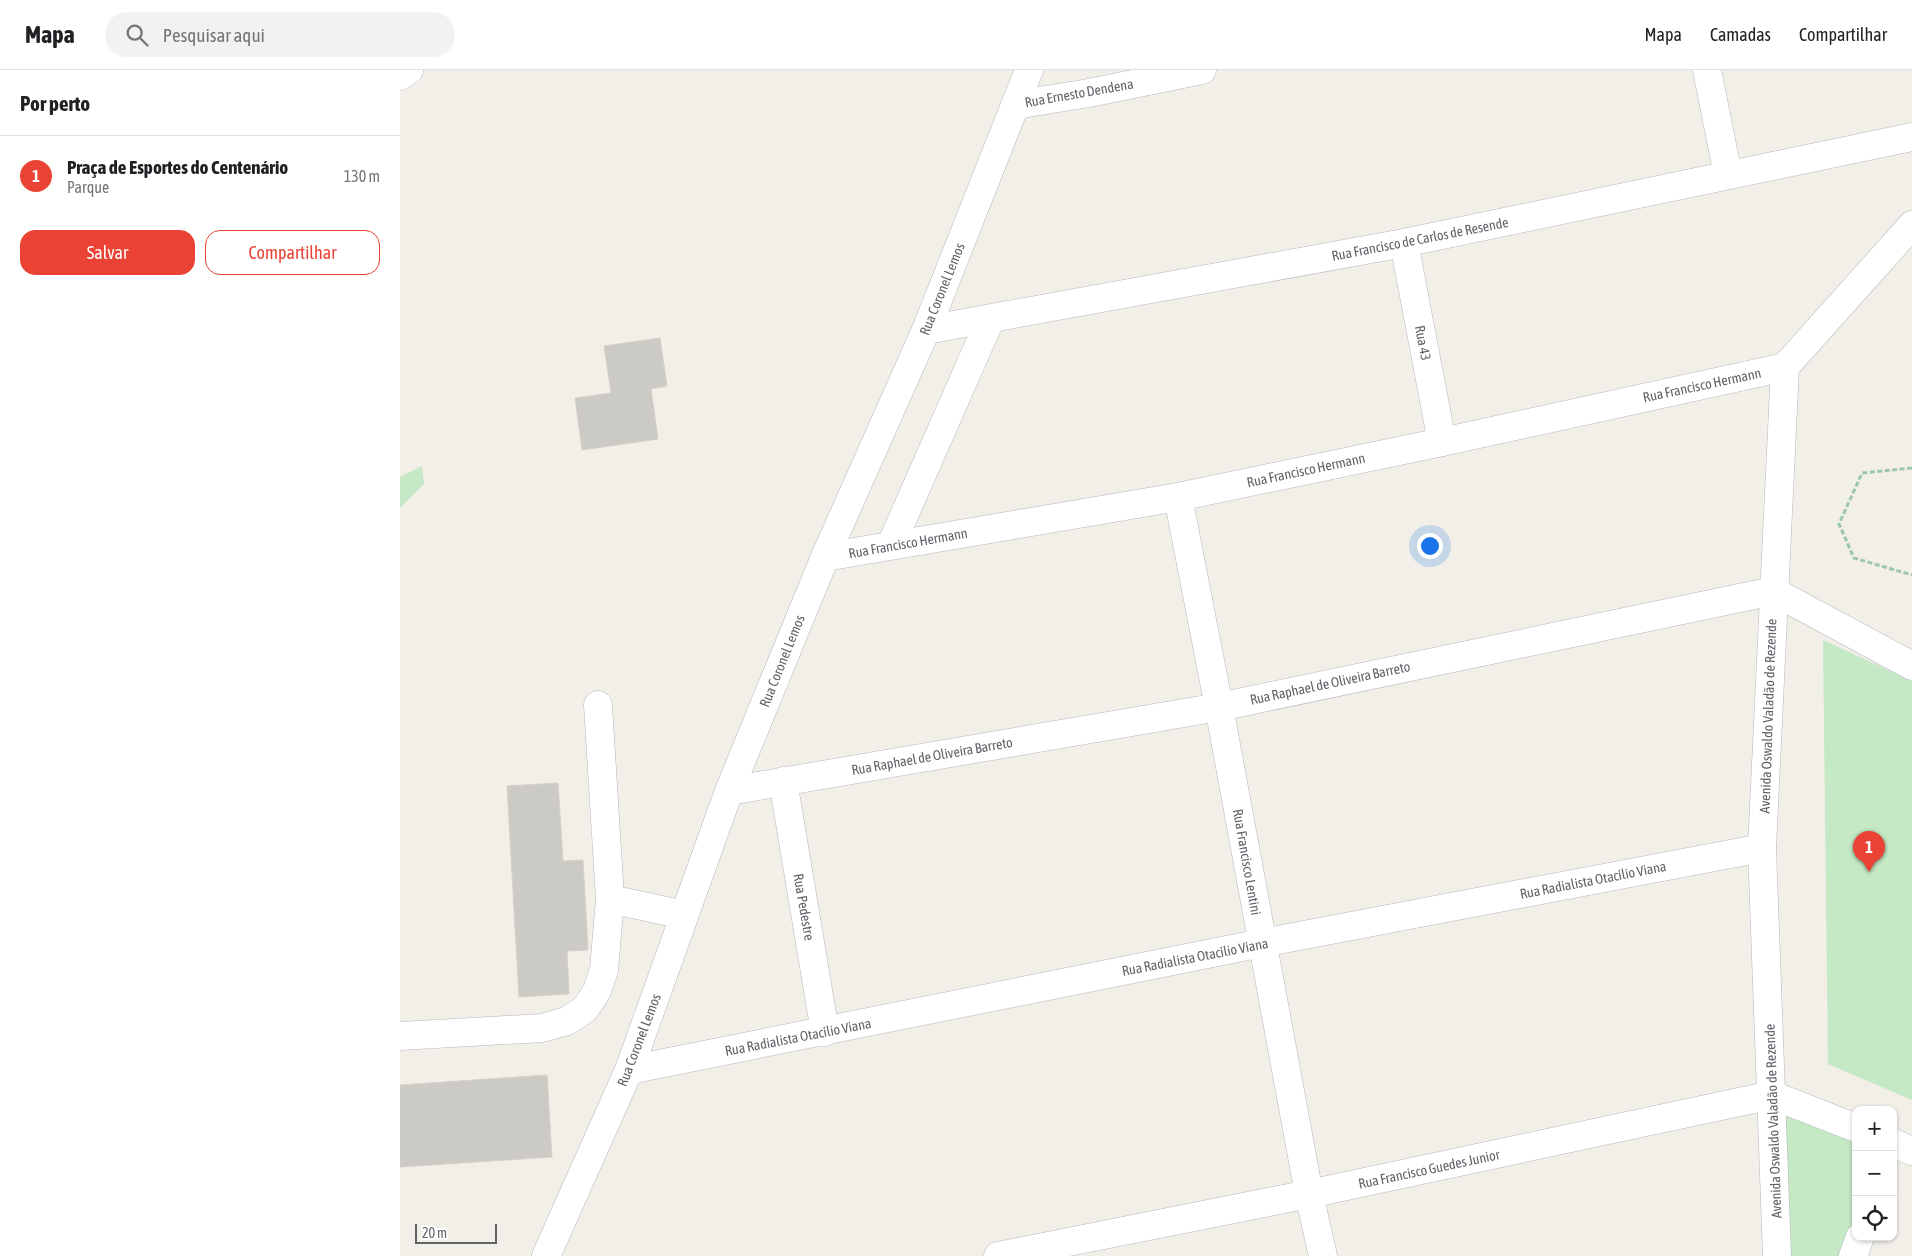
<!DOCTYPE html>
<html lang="pt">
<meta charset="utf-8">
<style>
body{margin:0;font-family:"Asap Condensed",sans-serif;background:#f2f2f2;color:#202124}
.controls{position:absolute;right:15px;bottom:15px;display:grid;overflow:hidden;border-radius:10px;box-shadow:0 1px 4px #0004}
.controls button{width:45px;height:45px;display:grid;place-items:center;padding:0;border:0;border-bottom:1px solid #e0e0e0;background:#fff;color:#202124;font:25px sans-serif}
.scale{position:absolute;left:15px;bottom:12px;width:82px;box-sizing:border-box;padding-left:5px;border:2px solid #5f6368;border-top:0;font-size:14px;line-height:18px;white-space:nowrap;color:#5f6368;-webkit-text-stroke:4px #fff;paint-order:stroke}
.you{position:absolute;left:1029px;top:475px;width:18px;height:18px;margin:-12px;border:4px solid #fff;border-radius:50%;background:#1a73e8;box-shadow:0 0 0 8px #1a73e833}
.badge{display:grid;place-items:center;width:32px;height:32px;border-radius:50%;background:#ea4335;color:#fff;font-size:16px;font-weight:700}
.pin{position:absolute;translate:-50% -41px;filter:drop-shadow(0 1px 2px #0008)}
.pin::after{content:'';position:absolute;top:26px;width:18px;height:15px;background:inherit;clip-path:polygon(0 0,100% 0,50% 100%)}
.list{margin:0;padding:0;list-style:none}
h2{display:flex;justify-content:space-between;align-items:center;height:65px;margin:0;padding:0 20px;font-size:21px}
h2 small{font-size:16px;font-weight:400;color:#757577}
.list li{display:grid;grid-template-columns:32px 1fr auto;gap:15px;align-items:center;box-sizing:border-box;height:80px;padding:0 20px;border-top:1px solid #e0e0e0}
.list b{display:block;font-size:19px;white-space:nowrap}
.list p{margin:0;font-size:16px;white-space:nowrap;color:#757577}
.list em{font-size:16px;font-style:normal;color:#757577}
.actions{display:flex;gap:10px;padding:15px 20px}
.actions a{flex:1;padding:11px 0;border:1px solid #ea4335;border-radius:15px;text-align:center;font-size:18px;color:#ea4335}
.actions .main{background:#ea4335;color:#fff}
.icon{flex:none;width:28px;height:28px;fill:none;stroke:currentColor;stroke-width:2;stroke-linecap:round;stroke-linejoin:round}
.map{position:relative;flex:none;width:1512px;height:1186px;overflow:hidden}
header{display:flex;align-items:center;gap:30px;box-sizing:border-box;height:70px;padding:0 25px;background:#fff;border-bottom:1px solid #e0e0e0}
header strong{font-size:24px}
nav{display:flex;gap:28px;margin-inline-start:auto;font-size:18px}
.search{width:350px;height:45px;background:#f2f2f2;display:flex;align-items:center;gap:12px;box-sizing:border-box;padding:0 18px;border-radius:28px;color:#757577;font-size:19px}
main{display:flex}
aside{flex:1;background:#fff}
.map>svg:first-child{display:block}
.green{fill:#c5e8c5}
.building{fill:#cccac5;stroke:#d6d1c6}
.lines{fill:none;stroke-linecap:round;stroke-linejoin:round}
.minor-casing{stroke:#b5b8bc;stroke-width:29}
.path{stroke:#9cc7a9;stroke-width:3;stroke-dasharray:5 2.5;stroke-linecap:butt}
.minor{stroke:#fff;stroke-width:28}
.labels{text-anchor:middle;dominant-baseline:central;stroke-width:4;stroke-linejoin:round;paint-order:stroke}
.street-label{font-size:14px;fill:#5f6368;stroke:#fff}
</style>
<header>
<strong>Mapa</strong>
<div class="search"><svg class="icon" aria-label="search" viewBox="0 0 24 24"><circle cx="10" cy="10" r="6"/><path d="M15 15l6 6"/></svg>Pesquisar aqui</div>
<nav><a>Mapa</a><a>Camadas</a><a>Compartilhar</a></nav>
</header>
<main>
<aside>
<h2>Por perto<small></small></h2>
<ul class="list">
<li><span class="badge">1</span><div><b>Praça de Esportes do Centenário</b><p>Parque</p></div><em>130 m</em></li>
</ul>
<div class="actions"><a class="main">Salvar</a><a>Compartilhar</a></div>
</aside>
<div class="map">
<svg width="1512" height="1186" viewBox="0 0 1512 1186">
<rect width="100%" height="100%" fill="#f1efe8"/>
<g class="green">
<polygon points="22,396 24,414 0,438 0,407"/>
<polygon points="1423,570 1512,611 1512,1030 1428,994"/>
<polygon points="1378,1039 1456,1071 1456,1149 1440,1186 1380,1186"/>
</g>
<g class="building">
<polygon points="260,268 267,316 251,319 258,369 182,380 175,328 211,323 204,276"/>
<polygon points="158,713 163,791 183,790 188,880 167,881 169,924 119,927 107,716"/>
<polygon points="147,1005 152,1087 0,1097 0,1015"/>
</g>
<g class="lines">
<defs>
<g id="minor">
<polyline points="1307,0 1328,105"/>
<polyline points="0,6 9,0"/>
<polyline points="615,35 689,23 802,0"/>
<polyline points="1004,173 1042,372"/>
<polyline points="526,260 1004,173 1512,67"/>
<polyline points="778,427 819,637 909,1124 923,1186"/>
<polyline points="491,475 590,250"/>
<polyline points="425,487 778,427 1042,372 1385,297"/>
<polyline points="383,711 425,962"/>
<polyline points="329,721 819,637 1373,521 1512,596"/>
<polyline points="210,829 284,845"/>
<polyline points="0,966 142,958 167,951 185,939 197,921 204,900 210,829 198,635"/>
<polyline points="229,1000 862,873 1362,778"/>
<polyline points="1493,1073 1512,1081"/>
<polyline points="146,1186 229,1000 329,721 425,487 526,260 629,0"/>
<polyline points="598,1186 909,1124 1372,1025 1456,1058"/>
<polyline points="1377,1186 1362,778 1385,297 1512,155"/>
<polyline points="1453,1186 1460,1167"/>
</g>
</defs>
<use href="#minor" class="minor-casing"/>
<polyline class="path" points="1512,398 1462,403 1439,454 1454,488 1512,505"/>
<use href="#minor" class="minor"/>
</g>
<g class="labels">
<g class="street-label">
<text transform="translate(679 23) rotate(-10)">Rua Ernesto Dendena</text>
<text transform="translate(1020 169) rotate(-11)">Rua Francisco de Carlos de Resende</text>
<text transform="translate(542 219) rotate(-68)">Rua Coronel Lemos</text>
<text transform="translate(1023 273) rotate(79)">Rua 43</text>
<text transform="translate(1302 315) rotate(-12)">Rua Francisco Hermann</text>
<text transform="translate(906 400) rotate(-12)">Rua Francisco Hermann</text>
<text transform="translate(508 473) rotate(-10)">Rua Francisco Hermann</text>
<text transform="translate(382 591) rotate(-68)">Rua Coronel Lemos</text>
<text transform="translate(930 613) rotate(-12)">Rua Raphael de Oliveira Barreto</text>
<text transform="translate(1368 646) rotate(-88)">Avenida Oswaldo Valadão de Rezende</text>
<text transform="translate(532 686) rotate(-10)">Rua Raphael de Oliveira Barreto</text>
<text transform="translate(847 792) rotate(80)">Rua Francisco Lentini</text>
<text transform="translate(1193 810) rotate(-11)">Rua Radialista Otacílio Viana</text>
<text transform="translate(404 837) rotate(80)">Rua Pedestre</text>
<text transform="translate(795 887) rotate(-11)">Rua Radialista Otacílio Viana</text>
<text transform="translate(398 967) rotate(-11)">Rua Radialista Otacílio Viana</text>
<text transform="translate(239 970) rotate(-69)">Rua Coronel Lemos</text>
<text transform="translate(1373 1051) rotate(-92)">Avenida Oswaldo Valadão de Rezende</text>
<text transform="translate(1029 1099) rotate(-12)">Rua Francisco Guedes Junior</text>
</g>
</g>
</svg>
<div class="controls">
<button>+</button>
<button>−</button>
<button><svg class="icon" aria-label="locate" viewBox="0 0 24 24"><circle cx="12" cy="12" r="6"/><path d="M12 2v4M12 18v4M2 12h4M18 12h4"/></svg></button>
</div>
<div class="scale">20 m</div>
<div class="you"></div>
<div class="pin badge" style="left:1469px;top:802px">1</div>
</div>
</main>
